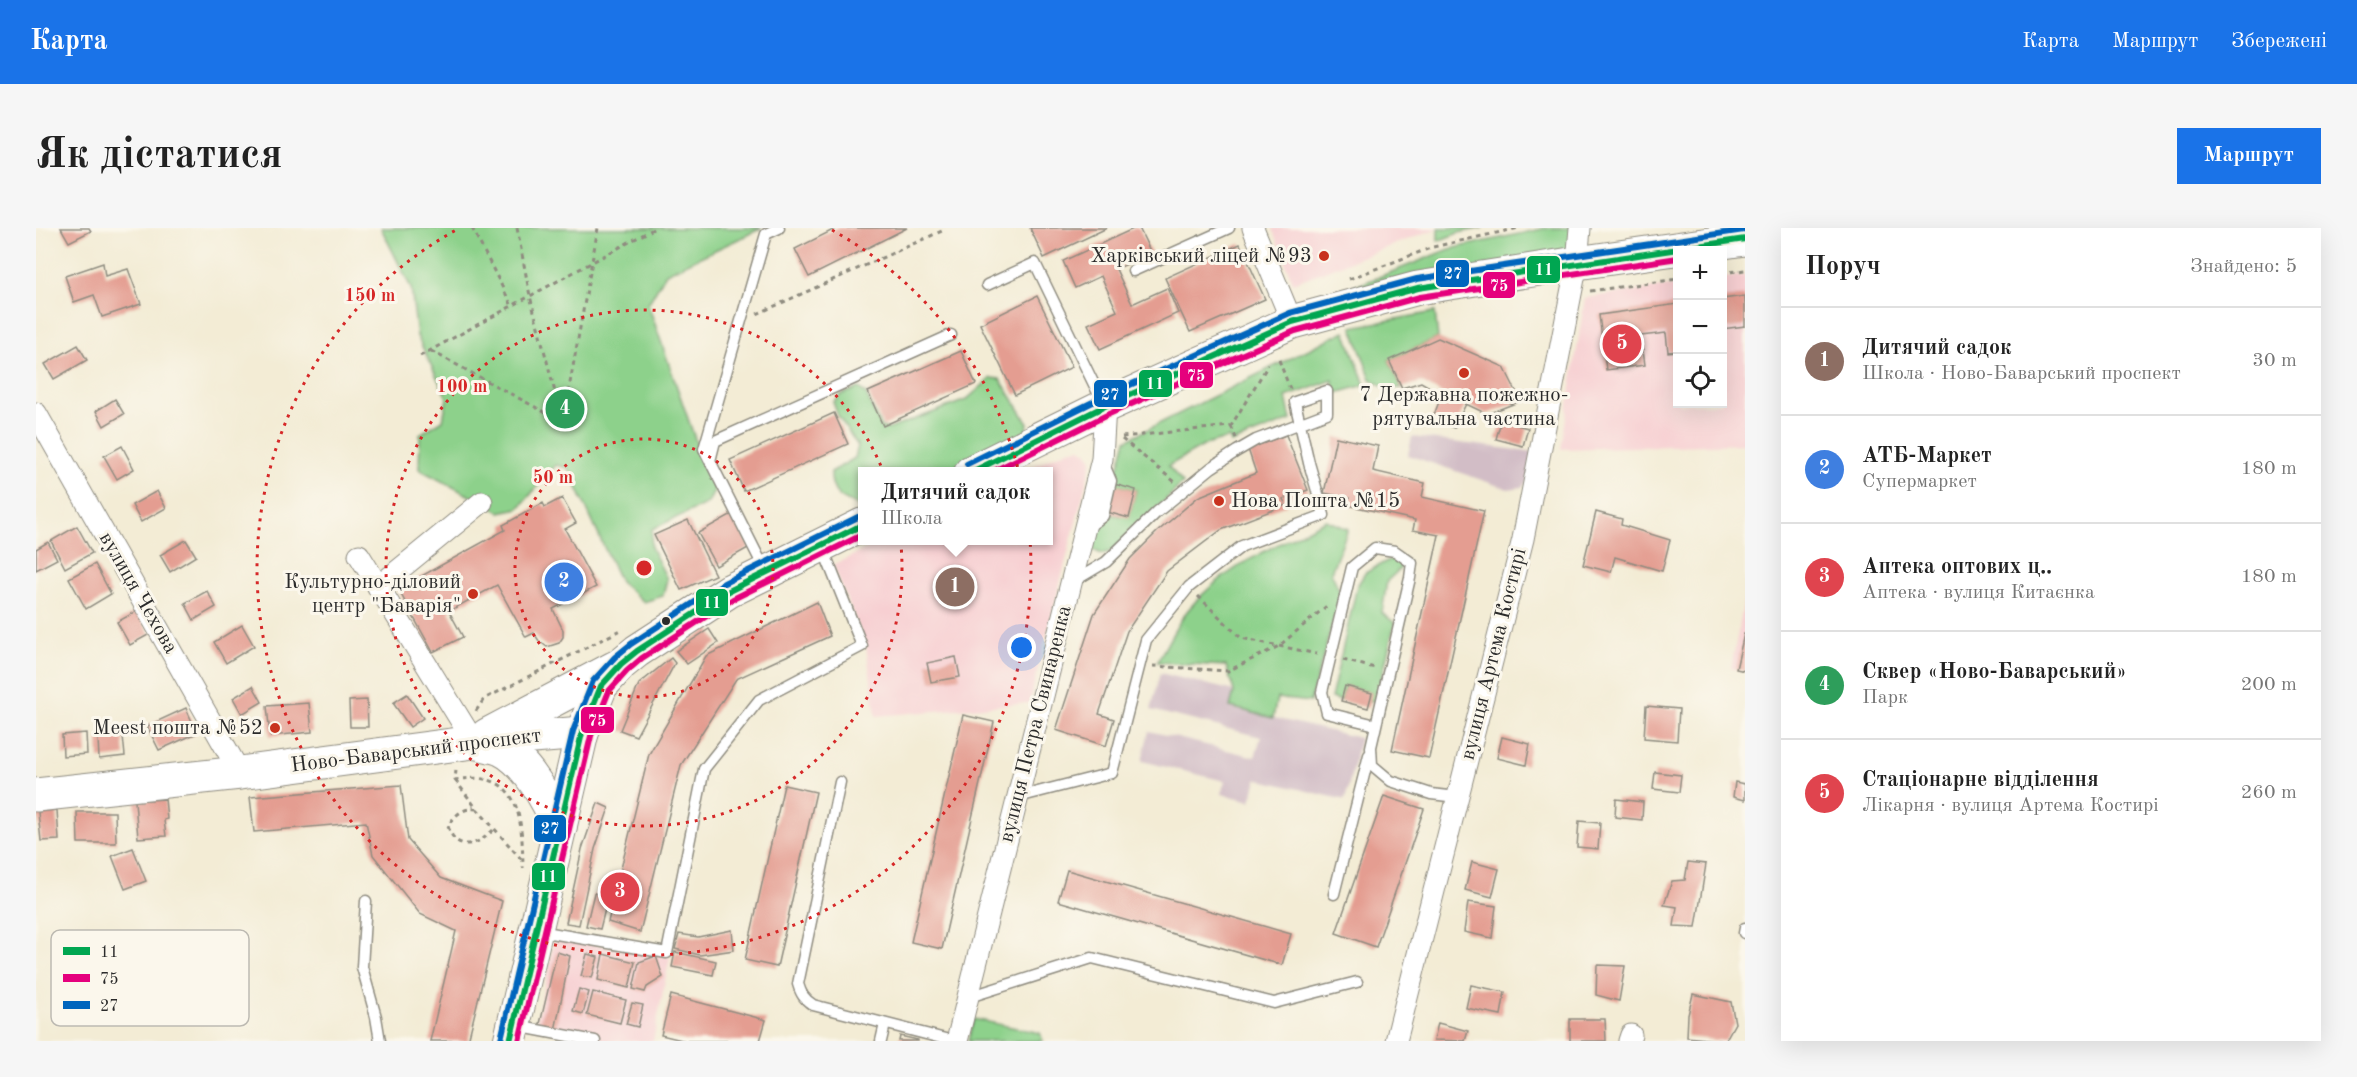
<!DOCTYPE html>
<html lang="uk">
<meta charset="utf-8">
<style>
body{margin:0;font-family:"Old Standard TT",serif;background:#f6f6f6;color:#222}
.controls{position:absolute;right:18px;top:18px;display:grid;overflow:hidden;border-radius:0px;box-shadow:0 6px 24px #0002}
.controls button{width:54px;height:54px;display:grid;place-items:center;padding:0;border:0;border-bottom:2px solid #e0e0e0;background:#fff;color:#222;font:30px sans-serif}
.you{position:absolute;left:986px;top:420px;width:21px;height:21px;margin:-15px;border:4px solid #fff;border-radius:50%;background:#1a73e8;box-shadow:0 0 0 9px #1a73e833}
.badge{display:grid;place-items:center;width:39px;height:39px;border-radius:50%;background:#1a73e8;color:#fff;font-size:20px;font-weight:700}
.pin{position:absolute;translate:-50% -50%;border:3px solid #fff;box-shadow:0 2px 6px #0006}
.popup{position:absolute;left:822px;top:239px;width:195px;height:78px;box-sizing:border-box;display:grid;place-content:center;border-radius:0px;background:#fff;filter:drop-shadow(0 2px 4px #0005);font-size:20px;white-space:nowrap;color:#767676}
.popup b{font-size:22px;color:#222}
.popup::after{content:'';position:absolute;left:50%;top:100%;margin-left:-12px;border:12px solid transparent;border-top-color:#fff}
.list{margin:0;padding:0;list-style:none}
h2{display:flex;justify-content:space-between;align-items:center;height:78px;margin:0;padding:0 24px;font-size:26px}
h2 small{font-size:20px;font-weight:400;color:#767676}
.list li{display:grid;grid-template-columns:39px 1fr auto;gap:18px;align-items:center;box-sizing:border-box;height:108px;padding:0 24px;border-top:2px solid #e0e0e0}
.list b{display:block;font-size:22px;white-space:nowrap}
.list p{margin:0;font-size:20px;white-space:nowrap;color:#767676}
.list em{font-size:20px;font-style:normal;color:#767676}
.icon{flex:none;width:33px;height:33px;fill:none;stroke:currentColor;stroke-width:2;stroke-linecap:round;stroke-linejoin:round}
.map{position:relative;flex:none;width:1709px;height:813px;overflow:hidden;border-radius:0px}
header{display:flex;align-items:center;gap:36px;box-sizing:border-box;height:84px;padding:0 30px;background:#1a73e8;color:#fff}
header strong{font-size:28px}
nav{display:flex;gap:33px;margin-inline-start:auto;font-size:21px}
.intro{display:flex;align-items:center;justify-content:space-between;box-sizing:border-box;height:144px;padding:0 36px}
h1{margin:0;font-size:42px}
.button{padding:15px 27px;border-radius:0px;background:#1a73e8;color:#fff;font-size:21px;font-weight:700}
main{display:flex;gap:36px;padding:0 36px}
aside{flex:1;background:#fff;border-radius:0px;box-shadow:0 6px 24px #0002}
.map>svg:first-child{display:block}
.built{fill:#f7cfd2}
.industrial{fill:#d2bdc6}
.green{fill:#8dd18b;stroke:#5c7e5b;stroke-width:1.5}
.building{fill:#e49d91}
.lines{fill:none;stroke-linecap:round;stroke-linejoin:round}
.service-casing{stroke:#8f8c80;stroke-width:13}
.minor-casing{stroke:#8f8c80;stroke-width:23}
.primary-casing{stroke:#8f8c80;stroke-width:35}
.path{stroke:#8f8c80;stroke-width:3;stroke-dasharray:4.5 4.5;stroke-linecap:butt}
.service{stroke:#fff;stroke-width:10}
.minor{stroke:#fff;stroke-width:21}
.primary{stroke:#fff;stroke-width:33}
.bus-1-casing{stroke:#fbf7ec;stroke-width:10}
.bus-2-casing{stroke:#fbf7ec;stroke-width:10}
.bus-3-casing{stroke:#fbf7ec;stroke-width:10}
.bus-1{stroke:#00a651;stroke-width:6}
.bus-2{stroke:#e5007d;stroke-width:6}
.bus-3{stroke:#0065bd;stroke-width:6}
.ring{fill:none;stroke:#d62828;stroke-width:3;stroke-dasharray:3 6}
.poi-dot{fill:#c8321e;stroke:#fbf7ec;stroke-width:2}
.bus-dot{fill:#2b2b2b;stroke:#fbf7ec;stroke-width:2}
.labels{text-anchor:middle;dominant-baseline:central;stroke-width:6;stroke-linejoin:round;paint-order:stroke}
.poi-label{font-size:21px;fill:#2b2b2b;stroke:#fbf7ec;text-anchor:end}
.street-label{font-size:21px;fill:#2b2b2b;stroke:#fbf7ec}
.key{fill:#fbf7ec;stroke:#bdbab2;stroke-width:1.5}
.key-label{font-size:16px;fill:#2b2b2b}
.centre{fill:#d62828;stroke:#fbf7ec;stroke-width:3}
.ring-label{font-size:18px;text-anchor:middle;font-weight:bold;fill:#d62828;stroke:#fbf7ec;stroke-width:6;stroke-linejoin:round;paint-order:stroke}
.line-badge{stroke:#fbf7ec;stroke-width:2}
.badge-label{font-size:16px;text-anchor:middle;font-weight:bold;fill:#fff}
</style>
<header>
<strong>Карта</strong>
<nav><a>Карта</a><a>Маршрут</a><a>Збережені</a></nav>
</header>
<div class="intro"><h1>Як дістатися</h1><a class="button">Маршрут</a></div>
<main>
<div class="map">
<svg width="1709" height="813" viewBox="0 0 1709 813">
<rect width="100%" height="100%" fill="#fbf7ec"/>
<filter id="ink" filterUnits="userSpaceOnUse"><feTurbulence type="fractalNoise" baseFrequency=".0167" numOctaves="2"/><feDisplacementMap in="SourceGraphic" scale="12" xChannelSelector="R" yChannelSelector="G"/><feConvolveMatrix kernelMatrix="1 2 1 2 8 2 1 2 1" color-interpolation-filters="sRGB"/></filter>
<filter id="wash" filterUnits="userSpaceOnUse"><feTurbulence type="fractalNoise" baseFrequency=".008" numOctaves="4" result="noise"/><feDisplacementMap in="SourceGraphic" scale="24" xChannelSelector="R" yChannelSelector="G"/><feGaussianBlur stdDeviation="1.35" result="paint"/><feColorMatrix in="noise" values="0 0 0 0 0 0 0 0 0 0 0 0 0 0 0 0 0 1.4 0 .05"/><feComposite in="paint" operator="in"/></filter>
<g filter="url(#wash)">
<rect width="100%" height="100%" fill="#f3ecd5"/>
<g class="built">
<polygon points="1236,0 1402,0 1257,55"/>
<polygon points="1709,47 1709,216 1525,221 1549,70 1641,57 1642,176 1686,176 1687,50"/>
<polygon points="1044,220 1051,224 1056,232 993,475 840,488 830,418 797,337 847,313 1012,312 1012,244 987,243 1032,222"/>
<polygon points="1709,368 1709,443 1695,440"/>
<polygon points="519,710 634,729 617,813 570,813 499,800"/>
</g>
<g class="industrial">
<polygon points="1376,209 1498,224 1492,253 1486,259 1472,261 1372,227"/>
<polygon points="1124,445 1198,463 1195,480 1324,510 1309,572 1221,551 1215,573 1186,566 1189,553 1106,533 1113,503 1219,529 1225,509 1115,482"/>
</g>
<g class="green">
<polygon points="345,0 726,0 630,45 612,76 664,225 680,259 672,275 616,301 615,319 631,351 627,368 608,374 584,354 532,240 520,237 483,280 464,284 383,241 384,206 407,192 411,170 381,108 375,60"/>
<polygon points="1447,0 1422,5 1402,13 1402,0"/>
<polygon points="1510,0 1539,0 1535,28 1307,63 1414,21"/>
<polygon points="1399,84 1402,110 1353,132 1366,160 1349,160 1335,151 1316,99"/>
<polygon points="1309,103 1329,157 1297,166 1297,152 1250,169 1255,192 1195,215 1193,210 1169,217 1132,238 1147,255 1076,323 1066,326 1055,321 1063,296 1071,286 1093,289 1100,262 1078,256 1090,212"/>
<path d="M955 150 964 151 992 195 989 213 926 243 826 244V279C806 272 794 267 795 244L819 230 822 218 802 188 797 174 806 166 823 160 830 166 845 199 853 201 930 172Z"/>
<path d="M1290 292 1312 301 1295 344 1305 366 1274 474 1241 470 1237 490 1194 479 1198 463 1190 438 1121 434C1131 417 1140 397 1152 382 1187 339 1242 317 1290 292Z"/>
<polygon points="1358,329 1366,339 1351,353 1346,385 1359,395 1340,473 1333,473 1335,465 1309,458 1305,473 1295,470 1321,358 1329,345"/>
<polygon points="938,791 1004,805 1007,813 932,813"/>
</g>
<g id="blocks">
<g class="building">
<polygon points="25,0 53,0 55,3 33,14"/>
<polygon points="801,0 871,0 773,49 759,21"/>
<polygon points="994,0 1071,0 1008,30"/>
<polygon points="1099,0 1103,0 1115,25 1080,41 1096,76 1131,60 1142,85 1064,121 1052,96 1081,83 1065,48 1039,60 1027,33"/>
<polygon points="1204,16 1229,71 1154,104 1129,50"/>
<polygon points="67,35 69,48 92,41 105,76 66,89 58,67 38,74 29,48"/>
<polygon points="1001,68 1036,139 979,167 944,96"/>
<polygon points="1709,68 1709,98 1686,101 1686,71"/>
<polygon points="1642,76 1642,123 1632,124 1630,105 1605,108 1609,137 1570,142 1563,87"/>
<polygon points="1402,110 1468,139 1485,173 1451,186 1430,176 1418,200 1396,192 1406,166 1385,154 1366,160 1353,132"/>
<polygon points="42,117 51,132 18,151 9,136"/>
<polygon points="925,123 940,156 847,198 832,164"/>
<polygon points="79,171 88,186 68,198 60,183"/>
<polygon points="798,185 812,216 708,263 694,232"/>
<polygon points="1465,193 1492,200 1487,218 1460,211"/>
<polygon points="1250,207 1272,262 1247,271 1250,277 1185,302 1131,343 1091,403 1063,486 1078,491 1070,518 1020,502 1058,386 1094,331 1121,304 1162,269 1220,245 1212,221"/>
<polygon points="1300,209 1342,218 1337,243 1389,255 1386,269 1448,283 1393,530 1356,522 1403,307 1377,302 1379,292 1311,277 1313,270 1288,265"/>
<polygon points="86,218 98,241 81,251 68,228"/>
<polygon points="1078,256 1100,262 1093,290 1071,284"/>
<polygon points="121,263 130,280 105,294 96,277"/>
<polygon points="526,270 540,295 529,301 560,359 517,381 527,402 527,409 523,415 511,419 503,413 498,405 490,409 461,357 413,383 427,409 397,424 362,361 469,302 467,297 507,275 509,279"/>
<polygon points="1560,284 1586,291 1585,297 1634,312 1626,343 1579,329 1575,344 1547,337"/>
<polygon points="696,286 714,319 680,338 662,305"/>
<polygon points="652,292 679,347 645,362 618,307"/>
<polygon points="41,298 56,325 29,340 15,313"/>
<polygon points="150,312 160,328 134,344 124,327"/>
<polygon points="12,314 21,331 0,342 0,321"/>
<polygon points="59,336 75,366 50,381 33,350"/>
<polygon points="171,363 180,379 158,392 149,375"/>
<polygon points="781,374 794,408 700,451 645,537 604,704 572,694 613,526 670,428"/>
<polygon points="101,383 114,406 94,417 81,394"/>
<polygon points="206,397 218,418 190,435 178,414"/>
<polygon points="673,401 682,415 651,436 640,423"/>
<polygon points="1708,406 1709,406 1709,443 1700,441"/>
<polygon points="920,429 924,449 895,454 891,435"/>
<polygon points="635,430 639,435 600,508 584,502 603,456"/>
<polygon points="217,458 226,474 206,486 197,470"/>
<polygon points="1309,458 1336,465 1332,480 1305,473"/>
<polygon points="371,466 387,490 374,499 357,475"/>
<polygon points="331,472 332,499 314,499 313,473"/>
<polygon points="273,475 276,504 234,508 231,478"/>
<polygon points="1610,478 1643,481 1641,513 1608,510"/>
<polygon points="150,480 161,505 123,522 111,498"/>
<polygon points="927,487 958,494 906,721 875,714"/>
<polygon points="50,505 51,526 27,528 26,507"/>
<polygon points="87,508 89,528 63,531 62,510"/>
<polygon points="1466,509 1494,516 1490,537 1461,530"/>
<polygon points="1619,544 1645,547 1643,564 1617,561"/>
<polygon points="1699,554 1709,556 1709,572 1697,569"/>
<polygon points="365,557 372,612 405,650 466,673 432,813 394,813 420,703 384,686 337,627 330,594 218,604 214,569"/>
<polygon points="748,557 780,564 741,739 709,732"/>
<polygon points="1348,568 1388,581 1340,719 1300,705"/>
<polygon points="129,571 131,591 128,592 130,608 102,610 99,573"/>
<polygon points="1580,571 1607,574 1606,592 1579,589"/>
<polygon points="562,575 573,580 559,621 543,697 530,695 546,621"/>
<polygon points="21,582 23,612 5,613 2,584"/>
<polygon points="41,584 79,584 80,615 42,615"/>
<polygon points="1543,593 1564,595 1562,621 1541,619"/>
<polygon points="97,620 110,653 89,661 76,628"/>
<polygon points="1436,634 1463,641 1456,669 1429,662"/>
<polygon points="1652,634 1670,636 1660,699 1638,698 1641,679 1628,677 1636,653 1649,652"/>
<polygon points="1031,642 1255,706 1246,737 1022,673"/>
<polygon points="558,665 572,669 564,701 550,698"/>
<polygon points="1432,674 1460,678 1456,710 1428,704"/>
<polygon points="696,702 698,722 664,727 639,721 643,706 662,709"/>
<polygon points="521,724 534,728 519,803 503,800"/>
<polygon points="639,724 680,733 677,747 636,739"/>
<polygon points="551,726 562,729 556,750 545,748"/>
<polygon points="567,726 599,734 593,760 562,752"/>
<polygon points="620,728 627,749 611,759 609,764 597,761 603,734"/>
<polygon points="1561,737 1589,738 1583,773 1560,767"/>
<polygon points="1435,757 1469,764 1465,787 1430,780"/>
<polygon points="543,761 553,764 547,786 537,783"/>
<polygon points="557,764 590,772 584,795 551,787"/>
<polygon points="1657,766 1695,774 1699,795 1689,813 1651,809 1652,787"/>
<polygon points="635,767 730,792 724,813 650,813 625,807"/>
<polygon points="596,775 607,777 602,799 590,796"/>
<polygon points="1534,791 1569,791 1570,813 1534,813"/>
<polygon points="1402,795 1432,803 1429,813 1398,812"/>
<polygon points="864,808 882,812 882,813 863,813"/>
</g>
</g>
</g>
<g filter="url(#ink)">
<use href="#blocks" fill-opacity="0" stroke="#8f8c80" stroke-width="1.5"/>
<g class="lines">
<defs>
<g id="service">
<polyline points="1097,43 1193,0"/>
<polyline points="951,57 999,35 1067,175"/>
<polyline points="674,233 679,213 915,107"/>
<polyline points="1051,300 1067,288 1075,253 1067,234"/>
<polyline points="729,342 668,221 730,6 743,0"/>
<polyline points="1340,497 1291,485 1286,464 1316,339 1339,320 1359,323 1376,335 1374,350 1335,519 1336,537 1355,553 1395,566 1421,569"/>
<path d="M804 554 762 756C765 766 768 771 777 777L917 813"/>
<polyline points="982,569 1076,545 1110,412 1153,359 1206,318 1288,287 1273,235 1259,174 1291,163 1291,185 1220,212 1201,223 1175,240 1121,284 1070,334 1038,353"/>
<polyline points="1298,666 1333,527"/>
<polyline points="330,673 326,739 340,789 344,813"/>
<polyline points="503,703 631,725 668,541 723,472 826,418 787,321"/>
<polyline points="1708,705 1709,700"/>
<polyline points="933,769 1056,730 1238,775 1321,754"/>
<polyline points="480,798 559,813"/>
<polyline points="845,813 849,796"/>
</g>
<g id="minor">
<polyline points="1217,0 1256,94"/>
<polyline points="0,185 204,545"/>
<polyline points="323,327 438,514"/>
<polyline points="342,359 446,274"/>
<polyline points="921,813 1066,231 1069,178"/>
<polyline points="1360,813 1487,311 1541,35 1544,0"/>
<polyline points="1593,813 1595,807"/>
</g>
<g id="primary">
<polyline points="935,244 1069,178 1256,94 1382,60 1541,35 1709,11"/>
<polyline points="451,507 578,440"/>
<path d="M441 515C449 517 458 518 465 521 491 533 513 575 524 600"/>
<polyline points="0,567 204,545 438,514 546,505"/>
<polyline points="474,813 546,505 565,458 585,436 601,423 693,363 826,297"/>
</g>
</defs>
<use href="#service" class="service-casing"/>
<use href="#minor" class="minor-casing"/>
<use href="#primary" class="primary-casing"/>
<g class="path">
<polyline points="436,0 476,78"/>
<polyline points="481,0 494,68 526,191"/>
<polyline points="1686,45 1709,42"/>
<polyline points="1313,51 1397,19 1483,0"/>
<polyline points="1554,63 1642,51"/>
<polyline points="721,86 908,2"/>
<polyline points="395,123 527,194 562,0"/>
<polyline points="384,128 619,0"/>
<polyline points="1243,132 1254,161"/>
<polyline points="1195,198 1200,210"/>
<polyline points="1086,209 1195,198 1232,137"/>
<polyline points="1086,211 1139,254"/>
<polyline points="1162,368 1205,410 1281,426"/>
<polyline points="1307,432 1339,440"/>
<polyline points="1117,438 1192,443 1243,418 1293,376"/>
<polyline points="440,483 448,471 585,402"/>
<path d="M420 542 419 552C485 540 486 590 487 640"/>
<polyline points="419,552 441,581 486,632"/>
<path d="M441 581C427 579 419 587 412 598 420 626 444 617 458 601"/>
</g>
<use href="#service" class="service"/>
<use href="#minor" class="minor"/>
<use href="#primary" class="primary"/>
<defs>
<g id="bus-1">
<polyline points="936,244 1069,178 1256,94 1382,60 1709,11"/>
<polyline points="474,813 546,505 565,458 585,436 601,423 693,363 826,297"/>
</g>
<g id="bus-2">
<polyline points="956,244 1073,186 1259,103 1384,69 1642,30"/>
<polyline points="483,813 555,508 573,463 591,443 606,430 697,371 826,307"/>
</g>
<g id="bus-3">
<polyline points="931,236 1065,170 1254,85 1381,51 1708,2"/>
<polyline points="465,811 537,503 557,453 579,429 595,416 688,355 822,289"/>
</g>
</defs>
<use href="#bus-1" class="bus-1-casing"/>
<use href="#bus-2" class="bus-2-casing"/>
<use href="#bus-3" class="bus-3-casing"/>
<use href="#bus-1" class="bus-1"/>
<use href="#bus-2" class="bus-2"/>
<use href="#bus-3" class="bus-3"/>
</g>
</g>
<g class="ring">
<circle cx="608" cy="340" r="129"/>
<circle cx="608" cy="340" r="258"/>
<path d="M796 2A387 387 0 1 1 420 2"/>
</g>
<g class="poi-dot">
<circle cx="1288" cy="28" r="6"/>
<circle cx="1428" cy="145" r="6"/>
<circle cx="1183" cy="273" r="6"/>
<circle cx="437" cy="366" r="6"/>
<circle cx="239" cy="500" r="6"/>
</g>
<circle class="bus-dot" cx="630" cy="393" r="5"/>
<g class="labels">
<g class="poi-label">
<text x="1276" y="28">Харківський ліцей №93</text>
<text x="1428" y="167" text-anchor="middle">7 Державна пожежно-<tspan x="1428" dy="24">рятувальна частина</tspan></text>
<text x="1195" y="273" text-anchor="start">Нова Пошта №15</text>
<text x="425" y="354">Культурно-діловий<tspan x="425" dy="24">центр "Баварія"</tspan></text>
<text x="227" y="500">Meest пошта №52</text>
</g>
<g class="street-label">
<text transform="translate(102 365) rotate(60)">вулиця Чехова</text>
<text transform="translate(1458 426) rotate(-76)">вулиця Артема Костирі</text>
<text transform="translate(1000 496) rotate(-76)">вулиця Петра Свинаренка</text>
<text transform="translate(380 523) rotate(-7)">Ново-Баварський проспект</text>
</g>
</g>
<rect x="15" y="702" width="198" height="96" rx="9" class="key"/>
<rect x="27" y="719" width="27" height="8" fill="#00a651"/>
<rect x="27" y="746" width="27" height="8" fill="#e5007d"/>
<rect x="27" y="773" width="27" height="8" fill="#0065bd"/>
<g class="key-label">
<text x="64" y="729">11</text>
<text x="64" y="756">75</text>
<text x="64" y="783">27</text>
</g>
<circle cx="608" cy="340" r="9" class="centre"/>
<g class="ring-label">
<text x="334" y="73">150 m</text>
<text x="426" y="164">100 m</text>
<text x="517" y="255">50 m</text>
</g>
<g class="line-badge">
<rect x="1490" y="27" width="35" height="29" rx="6" fill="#00a651"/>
<rect x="1399" y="31" width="35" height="29" rx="6" fill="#0065bd"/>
<rect x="1446" y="43" width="34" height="28" rx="6" fill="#e5007d"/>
<rect x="1143" y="133" width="35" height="28" rx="6" fill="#e5007d"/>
<rect x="1102" y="141" width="35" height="29" rx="6" fill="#00a651"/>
<rect x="1057" y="151" width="35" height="29" rx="6" fill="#0065bd"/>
<rect x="659" y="360" width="34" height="29" rx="6" fill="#00a651"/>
<rect x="544" y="478" width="35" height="28" rx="6" fill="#e5007d"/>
<rect x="497" y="586" width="34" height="29" rx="6" fill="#0065bd"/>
<rect x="495" y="634" width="35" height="29" rx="6" fill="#00a651"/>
</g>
<g class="badge-label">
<text x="1508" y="47">11</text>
<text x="1417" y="51">27</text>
<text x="1463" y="63">75</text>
<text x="1160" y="153">75</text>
<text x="1119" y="161">11</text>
<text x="1074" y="172">27</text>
<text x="676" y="380">11</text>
<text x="561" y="498">75</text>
<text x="514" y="606">27</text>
<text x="512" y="654">11</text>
</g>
</svg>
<div class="controls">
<button>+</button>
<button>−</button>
<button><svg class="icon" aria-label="locate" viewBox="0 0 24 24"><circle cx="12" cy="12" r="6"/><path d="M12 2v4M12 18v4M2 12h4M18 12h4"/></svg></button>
</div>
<div class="you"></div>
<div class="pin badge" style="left:919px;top:359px;background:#8d6e63">1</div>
<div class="popup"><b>Дитячий садок</b>Школа</div>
<div class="pin badge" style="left:528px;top:354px;background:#3f7fe0">2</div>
<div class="pin badge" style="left:584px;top:664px;background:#e0444e">3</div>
<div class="pin badge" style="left:529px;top:181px;background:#2e9e5b">4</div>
<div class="pin badge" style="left:1586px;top:116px;background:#e0444e">5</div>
</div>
<aside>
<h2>Поруч<small>Знайдено: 5</small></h2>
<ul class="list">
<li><span class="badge" style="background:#8d6e63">1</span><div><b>Дитячий садок</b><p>Школа · Ново-Баварський проспект</p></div><em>30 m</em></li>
<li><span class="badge" style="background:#3f7fe0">2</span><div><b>АТБ-Маркет</b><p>Супермаркет</p></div><em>180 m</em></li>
<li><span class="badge" style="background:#e0444e">3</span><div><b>Аптека оптових ц‥</b><p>Аптека · вулиця Китаєнка</p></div><em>180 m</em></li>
<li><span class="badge" style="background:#2e9e5b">4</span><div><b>Сквер «Ново-Баварський»</b><p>Парк</p></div><em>200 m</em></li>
<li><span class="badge" style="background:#e0444e">5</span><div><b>Стаціонарне відділення</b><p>Лікарня · вулиця Артема Костирі</p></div><em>260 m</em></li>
</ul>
</aside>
</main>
